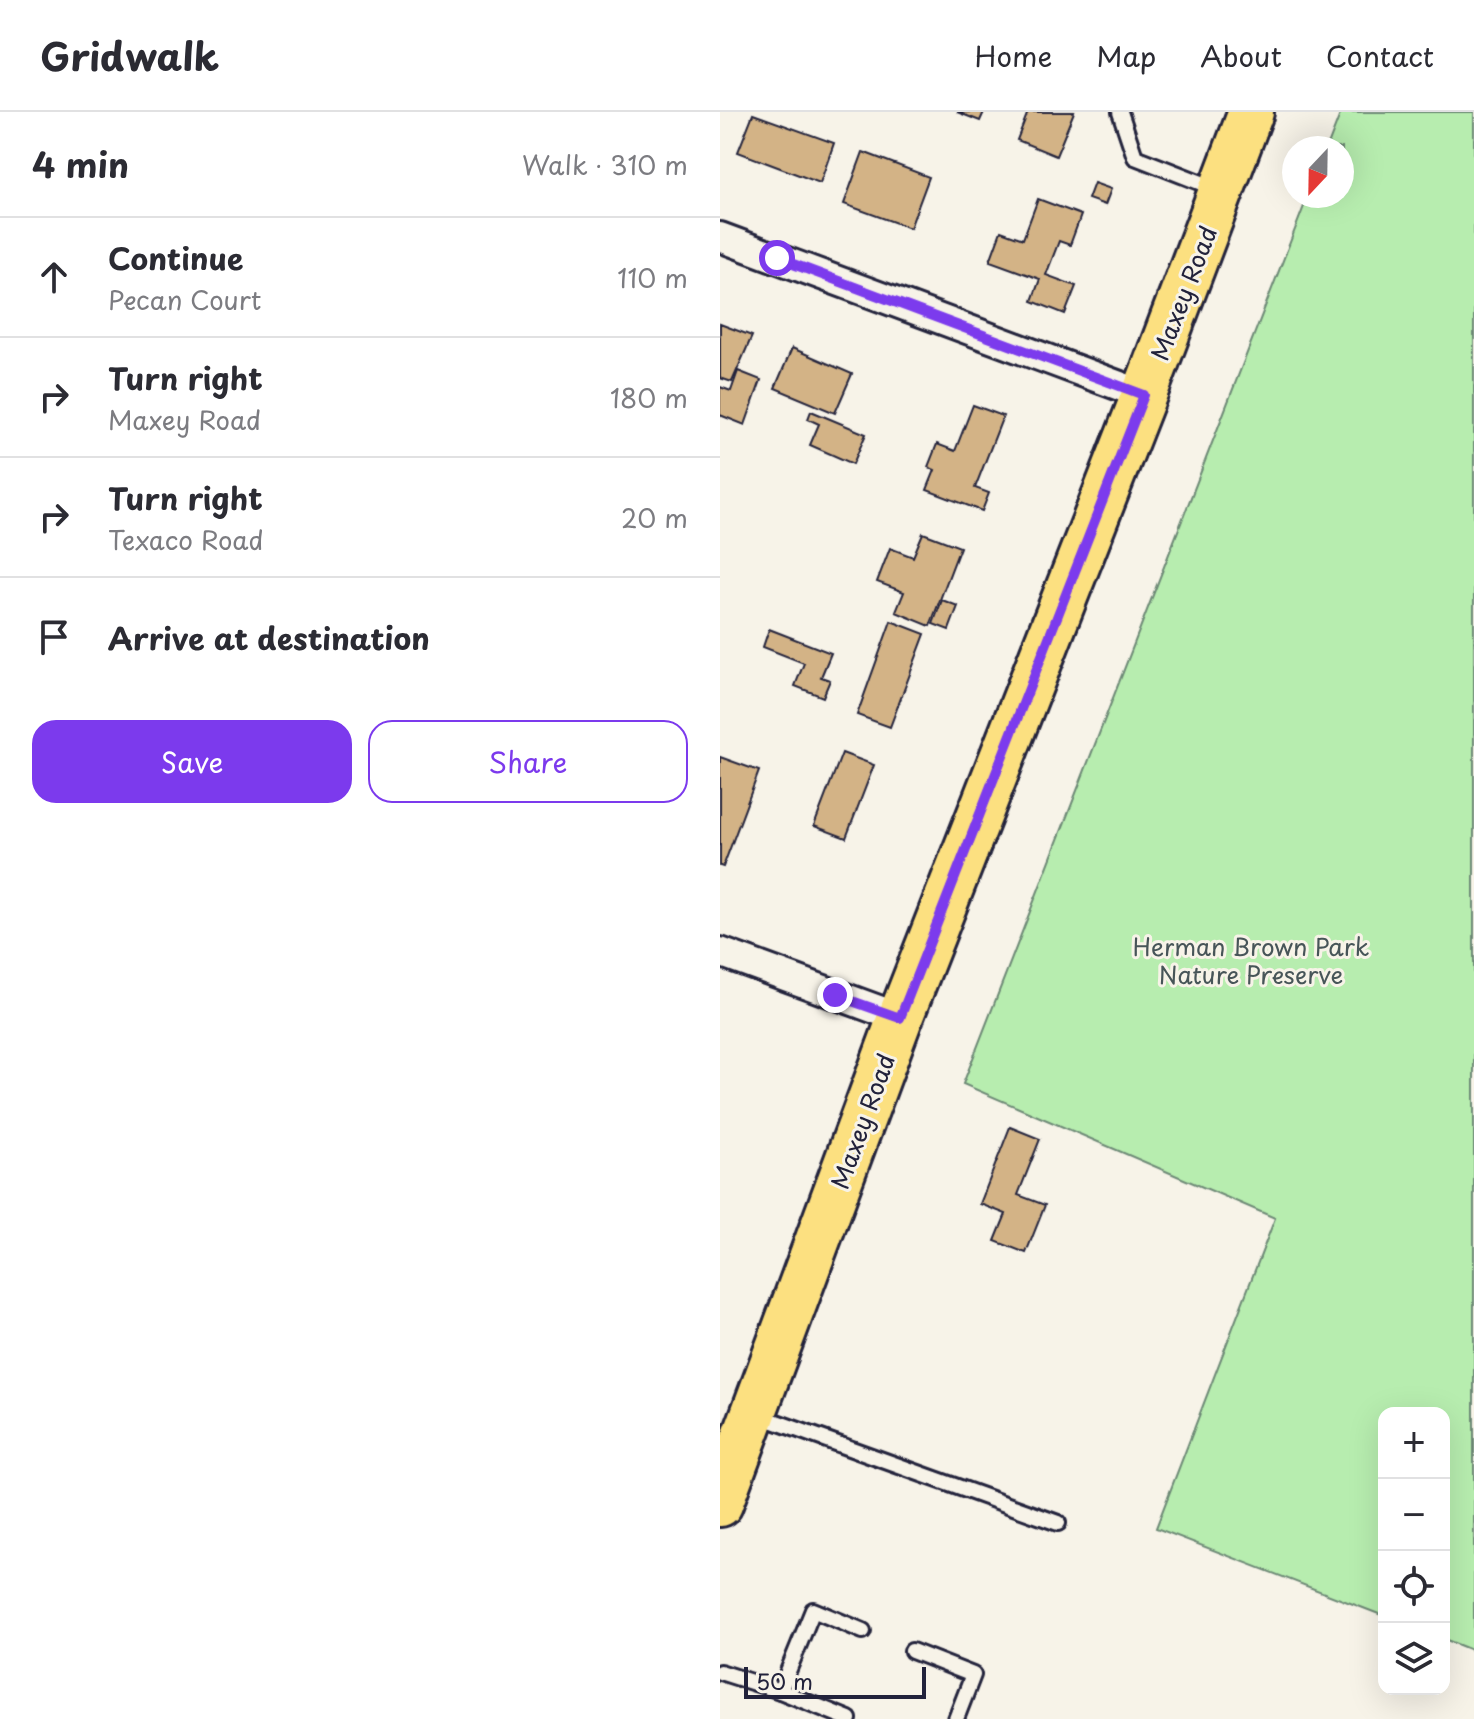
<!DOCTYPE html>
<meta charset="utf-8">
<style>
body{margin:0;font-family:"Playpen Sans",sans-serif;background:#f7f7f7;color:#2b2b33}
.controls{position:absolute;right:24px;bottom:24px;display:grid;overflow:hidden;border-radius:16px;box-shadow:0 8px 32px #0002}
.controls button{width:72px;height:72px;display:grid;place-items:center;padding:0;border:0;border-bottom:2px solid #e1e1e2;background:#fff;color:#2b2b33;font:40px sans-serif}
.compass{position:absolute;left:562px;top:24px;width:72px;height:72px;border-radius:50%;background:#fff;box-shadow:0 8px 32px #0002;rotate:202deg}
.scale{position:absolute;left:24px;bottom:20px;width:182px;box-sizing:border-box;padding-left:8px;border:4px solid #22223b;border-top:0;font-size:22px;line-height:28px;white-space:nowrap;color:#22223b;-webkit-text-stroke:6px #f7f3e8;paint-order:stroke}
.stop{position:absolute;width:24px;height:24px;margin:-18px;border:6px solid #7c3aed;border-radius:50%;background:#fff}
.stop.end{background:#7c3aed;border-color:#fff;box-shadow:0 2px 8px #0008}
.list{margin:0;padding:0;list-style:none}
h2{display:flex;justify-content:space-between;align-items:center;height:104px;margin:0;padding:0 32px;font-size:34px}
h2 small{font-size:26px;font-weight:400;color:#7c7c81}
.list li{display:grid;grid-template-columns:52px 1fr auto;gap:24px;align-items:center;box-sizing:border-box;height:120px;padding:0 32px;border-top:2px solid #e1e1e2}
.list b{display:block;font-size:30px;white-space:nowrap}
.list p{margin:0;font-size:26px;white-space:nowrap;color:#7c7c81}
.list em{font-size:26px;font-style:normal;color:#7c7c81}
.actions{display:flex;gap:16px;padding:24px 32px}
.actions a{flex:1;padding:18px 0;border:2px solid #7c3aed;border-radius:24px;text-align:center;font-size:28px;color:#7c3aed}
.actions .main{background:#7c3aed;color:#fff}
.icon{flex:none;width:44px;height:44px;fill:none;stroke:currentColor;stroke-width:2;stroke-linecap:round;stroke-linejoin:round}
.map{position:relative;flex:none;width:754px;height:1607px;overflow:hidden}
header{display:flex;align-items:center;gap:48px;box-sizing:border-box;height:112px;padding:0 40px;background:#fff;border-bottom:2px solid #e1e1e2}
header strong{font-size:38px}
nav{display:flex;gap:44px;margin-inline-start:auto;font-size:28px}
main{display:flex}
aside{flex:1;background:#fff}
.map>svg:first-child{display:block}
.green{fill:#b7edaf;stroke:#6c8875;stroke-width:2}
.building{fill:#d3b386;stroke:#22223b;stroke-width:2}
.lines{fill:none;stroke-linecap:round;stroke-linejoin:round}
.lane-casing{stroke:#22223b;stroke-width:20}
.street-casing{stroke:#22223b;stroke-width:34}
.primary-casing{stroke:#22223b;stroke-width:50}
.lane{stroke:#f7f3e8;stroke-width:14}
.street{stroke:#f7f3e8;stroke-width:28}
.primary{stroke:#fce080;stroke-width:44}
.route{stroke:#7c3aed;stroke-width:10}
.labels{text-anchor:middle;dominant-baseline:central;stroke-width:6;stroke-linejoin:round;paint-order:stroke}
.street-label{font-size:24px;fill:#22223b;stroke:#f7f3e8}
.park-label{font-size:24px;fill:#475558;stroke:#f7f3e8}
</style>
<header>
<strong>Gridwalk</strong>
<nav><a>Home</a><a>Map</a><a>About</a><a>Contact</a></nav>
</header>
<main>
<aside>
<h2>4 min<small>Walk · 310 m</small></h2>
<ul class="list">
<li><svg class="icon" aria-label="ahead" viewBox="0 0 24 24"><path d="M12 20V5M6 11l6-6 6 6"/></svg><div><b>Continue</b><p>Pecan Court</p></div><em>110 m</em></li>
<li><svg class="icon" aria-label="right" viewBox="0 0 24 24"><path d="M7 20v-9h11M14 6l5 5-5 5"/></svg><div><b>Turn right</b><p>Maxey Road</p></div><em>180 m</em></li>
<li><svg class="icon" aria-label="right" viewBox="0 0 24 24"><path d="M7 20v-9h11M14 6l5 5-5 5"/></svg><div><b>Turn right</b><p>Texaco Road</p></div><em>20 m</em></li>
<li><svg class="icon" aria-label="arrive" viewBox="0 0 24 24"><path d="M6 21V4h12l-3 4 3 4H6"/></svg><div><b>Arrive at destination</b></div></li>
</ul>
<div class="actions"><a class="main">Save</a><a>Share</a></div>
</aside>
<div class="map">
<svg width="754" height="1607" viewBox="0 0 754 1607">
<rect width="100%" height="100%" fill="#f7f3e8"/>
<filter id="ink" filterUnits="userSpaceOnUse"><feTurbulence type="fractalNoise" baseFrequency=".0125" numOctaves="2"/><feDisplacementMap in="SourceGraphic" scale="16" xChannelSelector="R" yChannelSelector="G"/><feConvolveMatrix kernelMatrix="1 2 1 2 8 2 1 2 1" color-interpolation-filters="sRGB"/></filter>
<g filter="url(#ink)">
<polygon class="green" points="621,0 754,0 754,1539 724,1527 724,1301 664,1301 664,1504 436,1416 555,1106 243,972 588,84 622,84 622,36 607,36"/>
<g class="building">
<polygon points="237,0 264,0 260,9"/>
<polygon points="308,0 354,0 336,44 297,28"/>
<polygon points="33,2 114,31 100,71 18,40"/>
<polygon points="143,40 209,65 190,116 124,92"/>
<polygon points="374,71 391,77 385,93 368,87"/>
<polygon points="318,87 361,103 350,133 339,129 326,163 356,174 345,202 312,189 320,167 270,149 281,119 303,127"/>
<polygon points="0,212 32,224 12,270 0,266"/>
<polygon points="72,236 132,262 115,301 55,276"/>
<polygon points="18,259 41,268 25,313 0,303 0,275 11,279"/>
<polygon points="253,293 283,304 255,376 269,381 262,399 207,378 215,358 208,355 217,332 235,339"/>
<polygon points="91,299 146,322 133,352 90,333 99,312 88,307"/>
<polygon points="203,421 240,435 210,514 176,500 184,480 157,470 170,436 193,445"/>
<polygon points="222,488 238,494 229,518 213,512"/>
<polygon points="171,509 205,522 170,615 137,603"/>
<polygon points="49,517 111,541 101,565 110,568 103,585 75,574 84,551 43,535"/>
<polygon points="122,641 154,653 126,726 94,714"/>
<polygon points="0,645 39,659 3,755 0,754"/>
<polygon points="290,1015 320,1027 298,1083 325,1093 306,1141 275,1129 286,1102 260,1092"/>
</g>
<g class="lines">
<defs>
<g id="lane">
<polyline points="400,0 415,45 497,77"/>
<polyline points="37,1303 338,1411"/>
<polyline points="192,1539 253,1563 236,1607"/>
<polyline points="0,1560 60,1579 129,1607"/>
<polyline points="60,1579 93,1498 143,1519"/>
</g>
<g id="street">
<polyline points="0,125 424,283"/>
<polyline points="0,840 180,906"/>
</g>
<polyline id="primary" points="0,1392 180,906 424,283 531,0"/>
</defs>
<use href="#lane" class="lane-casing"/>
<use href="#street" class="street-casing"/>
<use href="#primary" class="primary-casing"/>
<use href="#lane" class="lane"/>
<use href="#street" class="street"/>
<use href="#primary" class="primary"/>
</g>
</g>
<g class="lines" filter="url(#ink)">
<polyline class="route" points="57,146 424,283 180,906 115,883"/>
</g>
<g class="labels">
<g class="street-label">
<text transform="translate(463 181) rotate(-69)">Maxey Road</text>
<text transform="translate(142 1009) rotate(-70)">Maxey Road</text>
</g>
<g class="park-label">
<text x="531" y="834">Herman Brown Park<tspan x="531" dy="28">Nature Preserve</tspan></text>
</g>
</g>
</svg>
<div class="controls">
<button>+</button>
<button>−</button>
<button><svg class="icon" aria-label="locate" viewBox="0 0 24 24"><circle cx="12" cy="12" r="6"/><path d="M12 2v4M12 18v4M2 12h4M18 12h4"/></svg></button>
<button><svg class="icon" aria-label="layers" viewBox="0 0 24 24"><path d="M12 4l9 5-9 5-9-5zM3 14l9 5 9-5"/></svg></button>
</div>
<svg class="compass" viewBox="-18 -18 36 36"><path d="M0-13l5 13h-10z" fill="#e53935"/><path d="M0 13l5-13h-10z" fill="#7c7c81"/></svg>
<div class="scale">50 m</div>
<div class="stop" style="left:57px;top:146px"></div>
<div class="stop end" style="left:115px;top:883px"></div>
</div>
</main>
